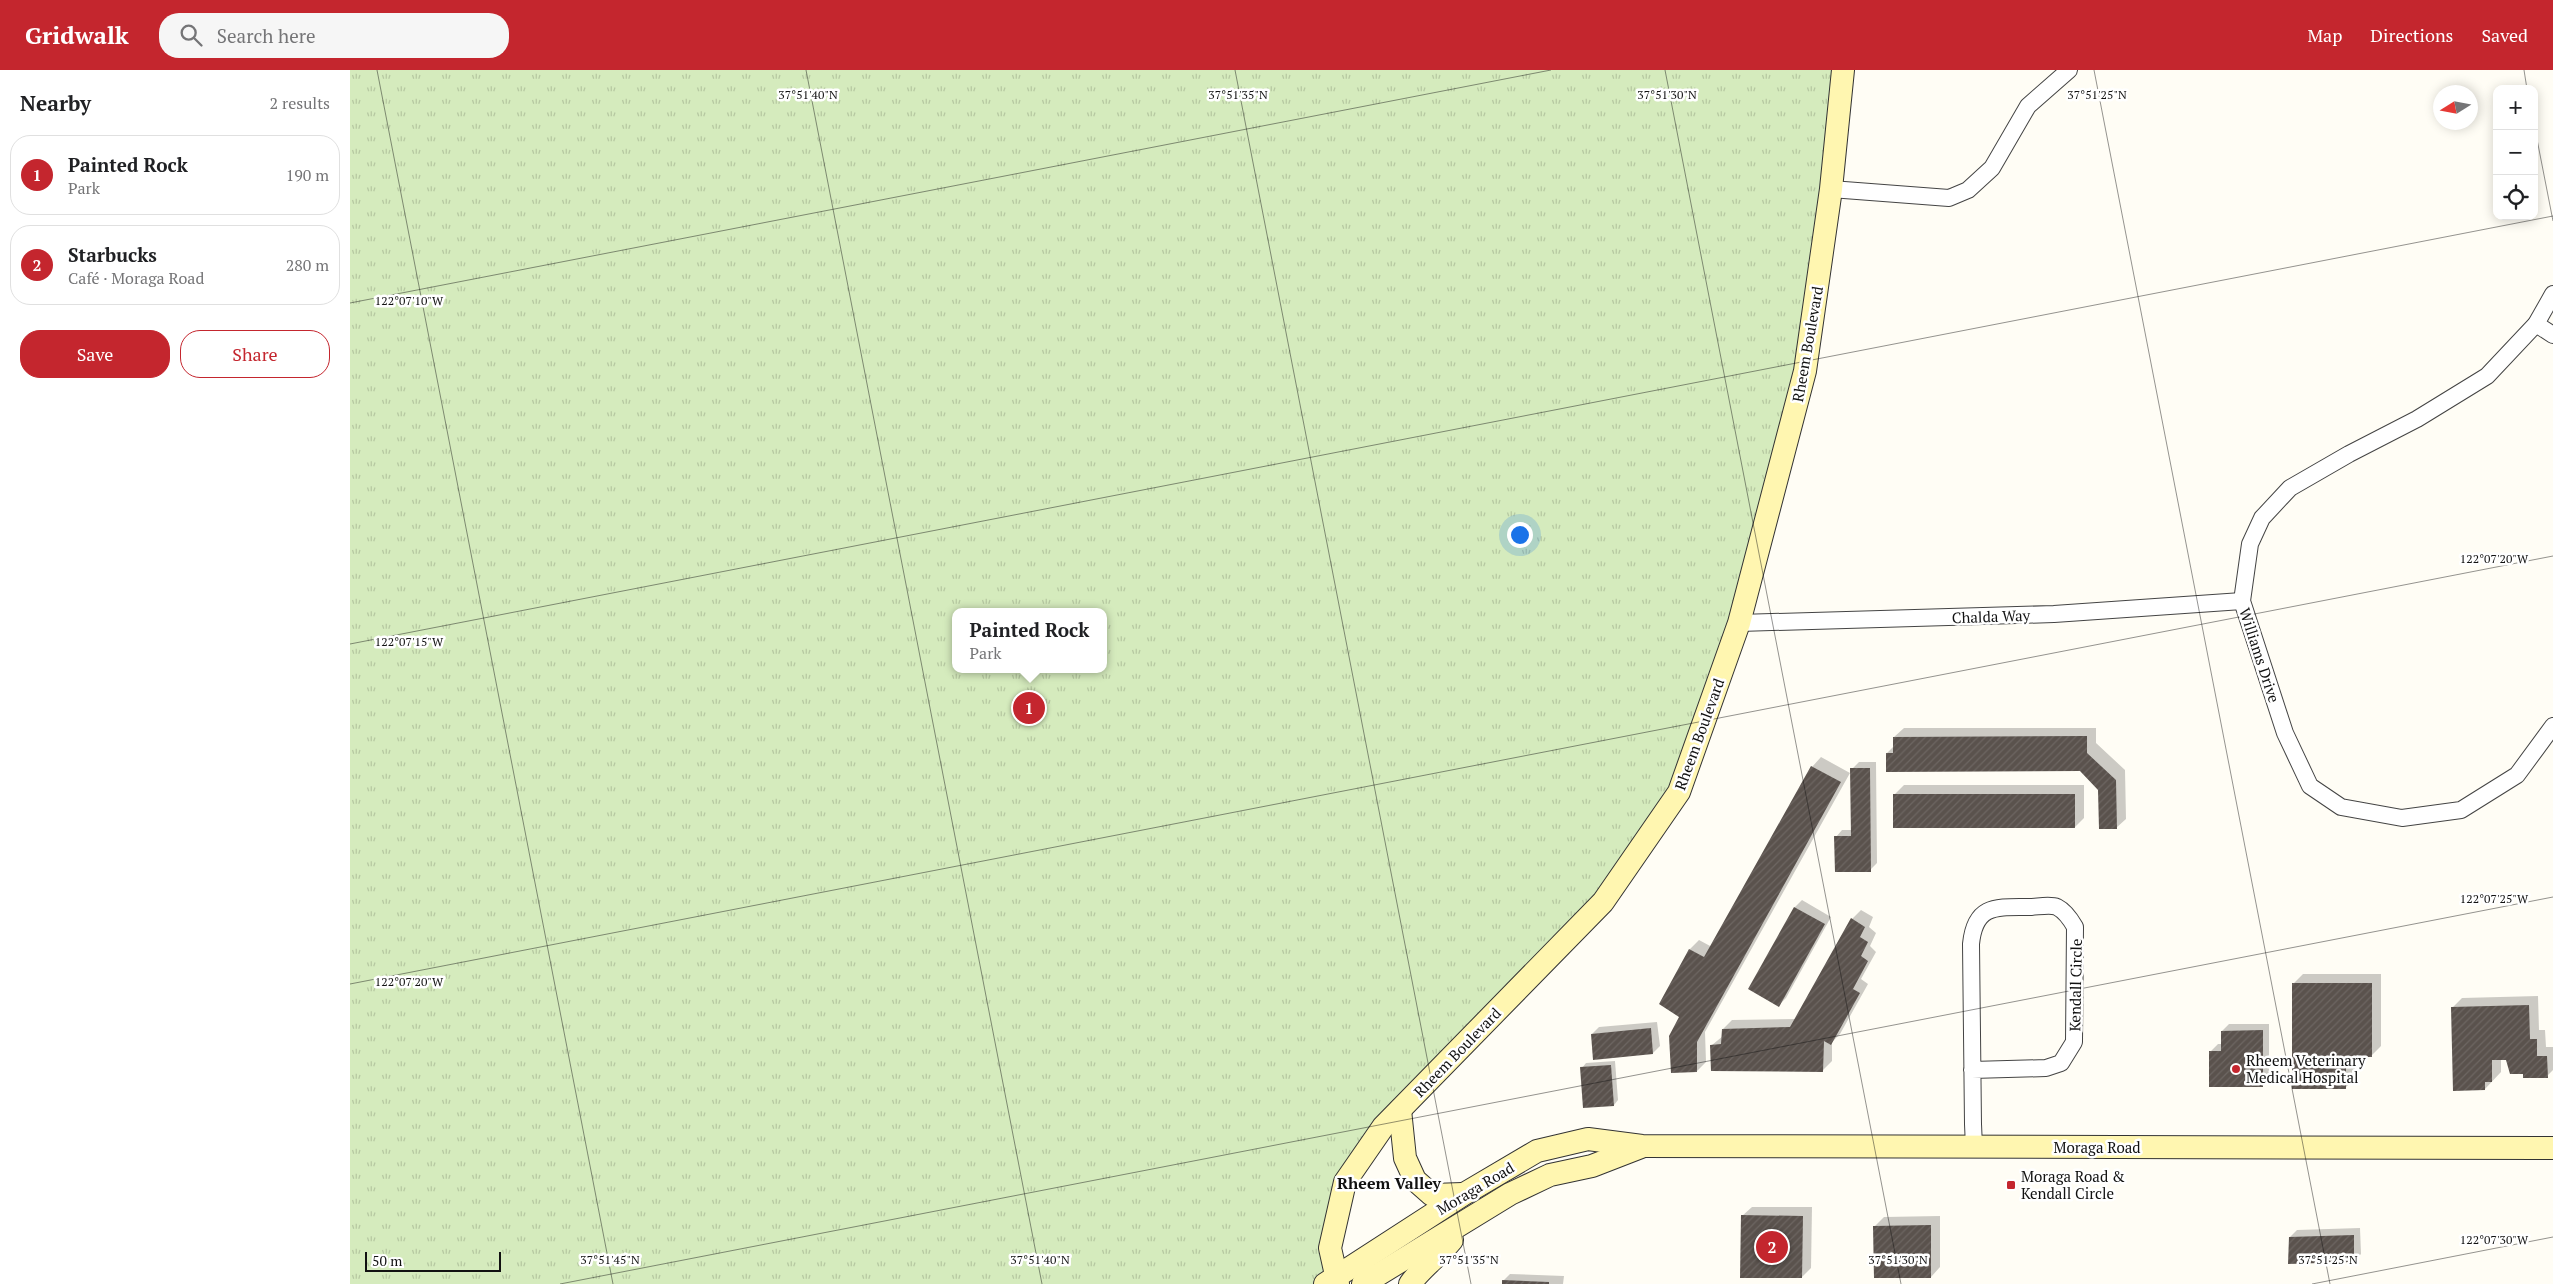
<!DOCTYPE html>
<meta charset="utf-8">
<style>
body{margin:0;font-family:"PT Serif",serif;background:#f6f6f6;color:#202124}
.controls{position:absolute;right:15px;top:15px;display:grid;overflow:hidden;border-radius:10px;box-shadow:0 2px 12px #0003}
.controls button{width:45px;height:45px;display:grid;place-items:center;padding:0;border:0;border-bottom:1px solid #e0e0e0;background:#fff;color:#202124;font:25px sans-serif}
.compass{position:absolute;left:2083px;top:15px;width:45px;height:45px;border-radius:50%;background:#fff;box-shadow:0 2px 12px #0003;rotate:259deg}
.scale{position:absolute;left:15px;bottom:12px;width:136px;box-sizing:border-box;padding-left:5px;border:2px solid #111;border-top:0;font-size:14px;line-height:18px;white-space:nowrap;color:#111;-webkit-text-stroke:4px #fff;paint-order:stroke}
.you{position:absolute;left:1169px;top:464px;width:18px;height:18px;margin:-12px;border:4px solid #fff;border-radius:50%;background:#1a73e8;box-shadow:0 0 0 8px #1a73e833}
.badge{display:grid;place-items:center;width:32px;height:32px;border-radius:50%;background:#c4262e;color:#fff;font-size:16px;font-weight:700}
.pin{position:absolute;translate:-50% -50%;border:2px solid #fff;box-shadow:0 1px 5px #0006}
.popup{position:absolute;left:602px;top:538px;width:155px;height:65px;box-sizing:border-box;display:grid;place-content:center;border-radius:10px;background:#fff;filter:drop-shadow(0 1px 4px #0005);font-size:16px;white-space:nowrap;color:#757577}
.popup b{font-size:19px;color:#202124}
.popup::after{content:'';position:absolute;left:50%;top:100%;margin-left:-10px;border:10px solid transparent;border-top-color:#fff}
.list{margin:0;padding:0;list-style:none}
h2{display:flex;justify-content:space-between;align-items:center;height:65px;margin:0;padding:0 20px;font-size:21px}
h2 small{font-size:16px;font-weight:400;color:#757577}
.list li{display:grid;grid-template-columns:32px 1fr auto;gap:15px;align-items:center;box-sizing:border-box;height:80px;margin:0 10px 10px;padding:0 10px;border:1px solid #e0e0e0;border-radius:20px}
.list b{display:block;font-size:19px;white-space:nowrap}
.list p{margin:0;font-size:16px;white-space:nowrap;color:#757577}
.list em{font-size:16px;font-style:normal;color:#757577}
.actions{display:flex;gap:10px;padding:15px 20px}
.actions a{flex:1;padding:11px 0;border:1px solid #c4262e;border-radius:20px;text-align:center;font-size:18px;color:#c4262e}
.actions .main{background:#c4262e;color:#fff}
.icon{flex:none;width:28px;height:28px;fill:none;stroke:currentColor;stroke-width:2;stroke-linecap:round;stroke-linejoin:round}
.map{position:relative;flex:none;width:2203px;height:1214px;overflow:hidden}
header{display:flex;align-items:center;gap:30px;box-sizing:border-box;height:70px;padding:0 25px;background:#c4262e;color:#fff}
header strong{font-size:24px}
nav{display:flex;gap:28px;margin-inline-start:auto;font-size:18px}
.search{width:350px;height:45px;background:#f6f6f6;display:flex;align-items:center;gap:12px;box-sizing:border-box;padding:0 18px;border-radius:20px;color:#757577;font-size:19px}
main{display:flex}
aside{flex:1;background:#fff}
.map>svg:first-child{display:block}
.grass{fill:url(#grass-tufts);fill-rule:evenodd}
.shadow{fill:#0003}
.building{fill:url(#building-hatch)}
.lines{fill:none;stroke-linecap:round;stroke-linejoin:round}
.street-casing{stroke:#444;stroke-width:18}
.secondary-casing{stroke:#333;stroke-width:24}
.street{stroke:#fff;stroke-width:16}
.secondary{stroke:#fff6b0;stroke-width:22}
.ticks{fill:none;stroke:#111;stroke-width:1;stroke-opacity:0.45}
.poi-dot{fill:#c4262e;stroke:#fff;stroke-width:2}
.labels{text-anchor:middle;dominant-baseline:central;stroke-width:5;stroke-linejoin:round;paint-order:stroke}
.street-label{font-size:15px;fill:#111;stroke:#fff}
.poi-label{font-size:15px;fill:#111;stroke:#fff;text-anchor:start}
.neighbourhood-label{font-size:16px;font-weight:bold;fill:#111;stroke:#fff}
.ticks-label{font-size:12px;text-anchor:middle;fill:#111;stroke:#fff;stroke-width:5;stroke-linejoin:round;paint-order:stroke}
</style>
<header>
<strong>Gridwalk</strong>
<div class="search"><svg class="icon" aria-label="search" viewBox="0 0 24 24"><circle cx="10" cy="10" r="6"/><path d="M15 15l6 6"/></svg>Search here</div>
<nav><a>Map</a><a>Directions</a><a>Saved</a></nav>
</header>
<main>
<aside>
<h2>Nearby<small>2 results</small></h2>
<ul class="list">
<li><span class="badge">1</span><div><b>Painted Rock</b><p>Park</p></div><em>190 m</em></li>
<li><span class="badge">2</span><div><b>Starbucks</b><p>Café · Moraga Road</p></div><em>280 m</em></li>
</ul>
<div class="actions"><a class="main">Save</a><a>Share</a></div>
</aside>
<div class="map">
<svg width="2203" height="1214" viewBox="0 0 2203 1214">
<defs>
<pattern id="grass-tufts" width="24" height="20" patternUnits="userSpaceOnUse" patternTransform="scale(1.25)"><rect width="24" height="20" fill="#d5ebbd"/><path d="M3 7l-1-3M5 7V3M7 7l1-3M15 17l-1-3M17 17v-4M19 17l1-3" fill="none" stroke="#b6c8a1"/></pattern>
<pattern id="building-hatch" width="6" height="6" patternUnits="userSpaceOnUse" patternTransform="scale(1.25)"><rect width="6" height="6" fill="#5a524d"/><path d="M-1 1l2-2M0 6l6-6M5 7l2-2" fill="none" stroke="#6d6662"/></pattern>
</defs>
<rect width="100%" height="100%" fill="#fffdf5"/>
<path class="grass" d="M0 0H1493L1458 287 1329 722 1253 832 1010 1088 976 1214H0ZM605 542H753V599H605Z"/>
<g class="shadow">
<polygon points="1554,658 1746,658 1746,673 1775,700 1776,749 1766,758 1749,720 1731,700 1537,683 1544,676 1544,667"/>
<polygon points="1471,687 1500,703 1355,962 1356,992 1347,1001 1331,947 1310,934 1340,879 1349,870 1362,877 1462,697"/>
<polygon points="1509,692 1526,692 1527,793 1520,800 1486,767 1492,760 1502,760 1502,699"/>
<polygon points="1554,715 1734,715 1734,748 1725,757 1545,724"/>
<polygon points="1452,830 1481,847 1436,928 1429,935 1400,919 1445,837"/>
<polygon points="1511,840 1523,847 1519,857 1526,863 1520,876 1526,882 1511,909 1518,914 1490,964 1482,972 1482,991 1473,1000 1362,975 1373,966 1373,959 1382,950 1446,949 1502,849"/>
<polygon points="1953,904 2031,904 2031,976 2021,986 2005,986 2005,1008 1995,1018 1943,914"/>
<polygon points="2188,926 2189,960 2195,960 2196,977 2203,977 2203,1000 2197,1006 2174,1003 2157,989 2151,989 2151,1002 2135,1019 2103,937 2112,928"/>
<polygon points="1307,952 1310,976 1303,983 1242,964 1249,957"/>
<polygon points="1879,954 1919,954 1919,1008 1912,1015 1861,981 1868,974 1872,974 1872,961"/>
<polygon points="1265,991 1268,1030 1264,1035 1232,998 1236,993"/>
<polygon points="1402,1137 1462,1137 1461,1198 1452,1207 1392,1146"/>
<polygon points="1590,1146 1590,1197 1581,1207 1525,1156 1534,1147"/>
<polygon points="2010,1158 2011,1184 2004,1191 1940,1167 1947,1160"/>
<polygon points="1160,1204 1214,1206 1213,1214 1153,1214 1153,1211"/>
</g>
<g class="building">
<polygon points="1737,666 1737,683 1766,710 1767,759 1749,759 1748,720 1730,701 1536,702 1536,683 1543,683 1543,667"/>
<polygon points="1461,696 1491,712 1347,972 1347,1002 1321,1003 1319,966 1329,947 1309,934 1339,879 1354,887"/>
<polygon points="1500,698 1520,698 1521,802 1485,802 1484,766 1501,766"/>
<rect x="1543" y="724" width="182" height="34"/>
<polygon points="1444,837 1475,854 1429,937 1398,919"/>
<polygon points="1501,848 1515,857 1510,867 1518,872 1511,886 1518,891 1503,919 1510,923 1481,975 1474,971 1473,1002 1361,1001 1360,975 1371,974 1372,959 1440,957"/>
<polygon points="1942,913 2022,913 2022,987 1996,987 1996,1019 1942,1019"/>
<polygon points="2179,935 2180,969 2187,969 2187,986 2197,986 2198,1008 2173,1008 2173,1004 2160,1004 2156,990 2142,990 2142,1012 2135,1012 2135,1020 2103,1021 2101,937"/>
<polygon points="1301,958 1303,984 1243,990 1241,964"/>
<polygon points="1913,960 1913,1017 1859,1017 1859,981 1871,981 1871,961"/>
<polygon points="1261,995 1264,1036 1233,1038 1230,997"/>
<polygon points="1391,1145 1453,1146 1452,1208 1390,1208"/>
<polygon points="1581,1155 1581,1208 1524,1208 1523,1156"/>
<polygon points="2004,1165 2004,1192 1938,1194 1939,1167"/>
<polygon points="1152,1210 1199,1212 1199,1214 1152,1214"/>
</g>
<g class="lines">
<defs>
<g id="street">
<polyline points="1481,119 1599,128 1618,120 1642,98 1678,36 1719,0"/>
<polyline points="2203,224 2186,254 2137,306 2067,349 1999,384 1940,418 1912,448 1900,474 1892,531 1935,663 1960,716 1991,737 2052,748 2111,740 2167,705 2203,656"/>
<polyline points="2186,254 2203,265"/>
<polyline points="1389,553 1704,544 1892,531"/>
<path d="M1622 1000 1696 998 1711 993 1724 972 1725 857C1721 850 1715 841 1707 837 1700 834 1687 837 1680 837 1646 837 1625 834 1621 874L1623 1054 1624 1077"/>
</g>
<g id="secondary">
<polyline points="1050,1040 1055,1088 1065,1110 1082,1125 1113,1124"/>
<polyline points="975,1214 1114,1124 1187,1081 1238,1069 1292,1076 2203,1078"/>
<polyline points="988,1214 980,1178 995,1112 1033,1057 1253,832 1329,722 1389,553 1455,301 1481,119 1493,0"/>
<polyline points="1013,1214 1160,1124 1200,1105 1242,1096 1291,1077"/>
<path d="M1060 1214C1072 1197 1089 1186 1102 1170"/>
</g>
</defs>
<use href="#street" class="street-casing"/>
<use href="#secondary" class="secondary-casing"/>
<use href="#street" class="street"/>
<use href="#secondary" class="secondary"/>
</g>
<path class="ticks" d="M27 0 263 1214M456 0 692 1214M885 0 1121 1214M1315 0 1551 1214M1744 0 1980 1214M2174 0 2177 19M2184 54 2203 151M0 233 1201 0M0 574 2203 146M0 914 2203 486M210 1214 2203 827M1962 1214 2203 1167"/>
<g class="poi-dot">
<circle cx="1886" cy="999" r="5"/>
<rect x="1656" y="1110" width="10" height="10" rx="2.5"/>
</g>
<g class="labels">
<g class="street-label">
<text transform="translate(1457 274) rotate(-80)">Rheem Boulevard</text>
<text transform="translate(1641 546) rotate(-2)">Chalda Way</text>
<text transform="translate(1910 585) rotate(72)">Williams Drive</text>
<text transform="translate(1349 664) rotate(-70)">Rheem Boulevard</text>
<text transform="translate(1725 915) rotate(-89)">Kendall Circle</text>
<text transform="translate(1107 982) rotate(-46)">Rheem Boulevard</text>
<text x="1747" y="1077">Moraga Road</text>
<text transform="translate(1125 1118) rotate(-31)">Moraga Road</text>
</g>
<g class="poi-label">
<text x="1896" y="990">Rheem Veterinary<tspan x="1896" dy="17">Medical Hospital</tspan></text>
<text x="1671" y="1106">Moraga Road &amp;<tspan x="1671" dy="17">Kendall Circle</tspan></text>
</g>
<g class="neighbourhood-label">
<text x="1039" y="1113">Rheem Valley</text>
</g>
</g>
<g class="ticks-label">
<text x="458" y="29">37°51'40"N</text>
<text x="888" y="29">37°51'35"N</text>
<text x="1317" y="29">37°51'30"N</text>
<text x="1747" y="29">37°51'25"N</text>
<text x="59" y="235">122°07'10"W</text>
<text x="2144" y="493">122°07'20"W</text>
<text x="59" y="576">122°07'15"W</text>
<text x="2144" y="833">122°07'25"W</text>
<text x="59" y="916">122°07'20"W</text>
<text x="2144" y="1174">122°07'30"W</text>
<text x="260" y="1194">37°51'45"N</text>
<text x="690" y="1194">37°51'40"N</text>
<text x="1119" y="1194">37°51'35"N</text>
<text x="1548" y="1194">37°51'30"N</text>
<text x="1978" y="1194">37°51'25"N</text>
</g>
</svg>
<div class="controls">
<button>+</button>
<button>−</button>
<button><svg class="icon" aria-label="locate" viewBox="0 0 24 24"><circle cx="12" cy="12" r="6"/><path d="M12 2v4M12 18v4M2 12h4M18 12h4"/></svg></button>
</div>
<svg class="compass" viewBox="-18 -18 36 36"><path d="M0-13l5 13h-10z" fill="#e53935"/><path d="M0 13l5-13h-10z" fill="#757577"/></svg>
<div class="scale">50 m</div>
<div class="you"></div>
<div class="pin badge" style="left:679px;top:638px">1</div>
<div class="popup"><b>Painted Rock</b>Park</div>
<div class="pin badge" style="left:1422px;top:1177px">2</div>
</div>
</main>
